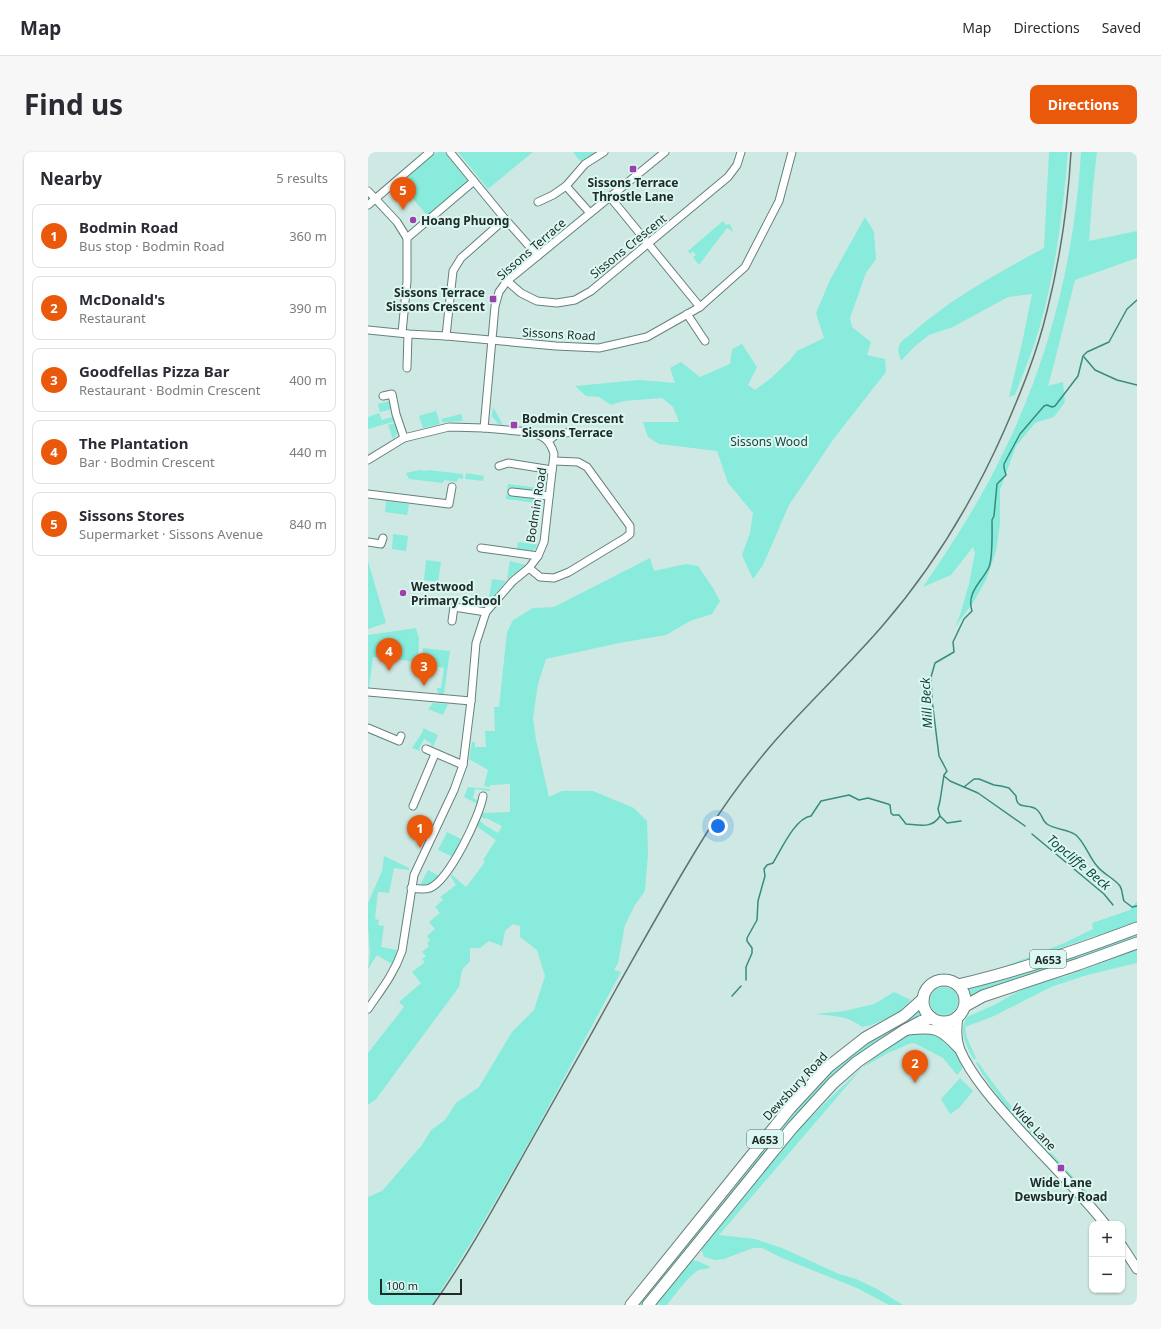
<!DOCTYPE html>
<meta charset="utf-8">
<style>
body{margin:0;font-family:"Noto Sans",sans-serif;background:#f7f7f7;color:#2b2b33}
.controls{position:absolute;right:12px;bottom:12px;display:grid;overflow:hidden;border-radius:8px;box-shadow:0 1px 3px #0004}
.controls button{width:36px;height:36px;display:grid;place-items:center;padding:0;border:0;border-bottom:1px solid #e1e1e2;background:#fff;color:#2b2b33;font:20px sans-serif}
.scale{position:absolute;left:12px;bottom:10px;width:82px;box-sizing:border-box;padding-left:4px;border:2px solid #202a28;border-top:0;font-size:11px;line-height:14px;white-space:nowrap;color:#202a28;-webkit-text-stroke:3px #dbf7f1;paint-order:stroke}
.you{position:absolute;left:350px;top:674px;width:14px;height:14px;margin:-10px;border:3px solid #fff;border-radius:50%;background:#1a73e8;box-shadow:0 0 0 6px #1a73e833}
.badge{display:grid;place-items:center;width:26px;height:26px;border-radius:50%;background:#ea580c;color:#fff;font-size:13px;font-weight:700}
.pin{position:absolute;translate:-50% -33px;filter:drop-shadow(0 1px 2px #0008)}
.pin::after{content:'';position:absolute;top:21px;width:14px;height:12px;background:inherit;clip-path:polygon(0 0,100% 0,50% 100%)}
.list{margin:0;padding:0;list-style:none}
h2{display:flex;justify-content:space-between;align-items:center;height:52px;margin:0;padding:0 16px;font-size:17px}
h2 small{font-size:13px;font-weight:400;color:#7c7c81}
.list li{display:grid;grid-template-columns:26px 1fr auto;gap:12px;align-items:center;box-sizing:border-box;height:64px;margin:0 8px 8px;padding:0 8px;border:1px solid #e1e1e2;border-radius:8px}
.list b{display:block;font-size:15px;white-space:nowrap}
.list p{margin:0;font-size:13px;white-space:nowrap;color:#7c7c81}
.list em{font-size:13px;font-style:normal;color:#7c7c81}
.map{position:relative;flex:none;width:769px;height:1153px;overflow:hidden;border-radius:8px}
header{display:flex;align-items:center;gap:24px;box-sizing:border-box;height:56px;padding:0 20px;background:#fff;border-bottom:1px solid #e1e1e2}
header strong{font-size:19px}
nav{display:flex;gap:22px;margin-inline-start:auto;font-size:14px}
.intro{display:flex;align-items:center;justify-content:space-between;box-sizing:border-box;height:96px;padding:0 24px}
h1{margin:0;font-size:28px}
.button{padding:10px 18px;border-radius:8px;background:#ea580c;color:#fff;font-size:14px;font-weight:700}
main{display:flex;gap:24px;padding:0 24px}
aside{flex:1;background:#fff;border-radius:8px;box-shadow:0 1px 3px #0004}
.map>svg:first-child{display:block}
.green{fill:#88ebdb}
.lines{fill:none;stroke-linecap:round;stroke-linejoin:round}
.stream{stroke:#388b7f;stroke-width:1.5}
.minor-casing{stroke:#68807c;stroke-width:9}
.major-casing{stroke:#68807c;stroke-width:11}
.highway-casing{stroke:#68807c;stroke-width:13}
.minor{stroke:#fff;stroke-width:7}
.major{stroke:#fff;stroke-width:9}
.highway{stroke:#fff;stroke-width:11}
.rail{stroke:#60716e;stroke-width:1.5}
.poi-dot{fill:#9c41ac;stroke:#dbf7f1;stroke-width:1.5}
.labels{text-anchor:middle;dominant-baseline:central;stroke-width:4;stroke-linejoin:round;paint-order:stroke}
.shield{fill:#dbf7f1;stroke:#586864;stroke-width:1}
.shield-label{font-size:11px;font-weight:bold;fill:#202a28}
.poi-label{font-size:12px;font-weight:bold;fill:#202a28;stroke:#dbf7f1;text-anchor:start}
.street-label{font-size:12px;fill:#202a28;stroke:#dbf7f1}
.park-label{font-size:12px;fill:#14463f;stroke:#dbf7f1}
.water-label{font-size:13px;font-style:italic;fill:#154740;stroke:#dbf7f1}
</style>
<header>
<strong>Map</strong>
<nav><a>Map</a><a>Directions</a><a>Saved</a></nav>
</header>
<div class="intro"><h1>Find us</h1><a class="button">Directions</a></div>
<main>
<aside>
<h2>Nearby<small>5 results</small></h2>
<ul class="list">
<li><span class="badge">1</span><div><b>Bodmin Road</b><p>Bus stop · Bodmin Road</p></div><em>360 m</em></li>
<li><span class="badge">2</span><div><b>McDonald's</b><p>Restaurant</p></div><em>390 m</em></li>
<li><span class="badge">3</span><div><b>Goodfellas Pizza Bar</b><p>Restaurant · Bodmin Crescent</p></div><em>400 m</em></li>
<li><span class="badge">4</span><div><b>The Plantation</b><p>Bar · Bodmin Crescent</p></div><em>440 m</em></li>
<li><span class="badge">5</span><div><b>Sissons Stores</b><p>Supermarket · Sissons Avenue</p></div><em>840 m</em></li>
</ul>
</aside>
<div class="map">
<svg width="769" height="1153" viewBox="0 0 769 1153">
<rect width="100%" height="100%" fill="#cee9e4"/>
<g class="green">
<polygon points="69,0 76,0 99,27 99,31 60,64 31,31"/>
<polygon points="90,0 165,0 120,37"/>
<polygon points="205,0 229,0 213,10"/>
<path d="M681 0H700C695 59 688 117 672 174 665 198 656 220 647 243L641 245 654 191 664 142 640 145 585 175 561 183 546 195 533 209C532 204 529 199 531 194 532 189 540 185 544 181 583 146 630 121 676 96Z"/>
<path d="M713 0H729L725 35 721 89 769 79V106L707 128 686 212 680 234 695 230 697 250 686 265 667 271 648 294 632 338V372L628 399 618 428 606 449 587 475 592 463 601 432 607 401 605 395 583 423 555 435C585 391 614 346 637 297 682 205 707 103 713 0Z"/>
<polygon points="497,65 506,80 508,107 498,121 482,166 484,175 503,190 499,203 517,207 518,220 467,285 421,353 395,413 385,427 374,403 382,381 385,361 360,331 349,299 291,292 280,285 275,270 311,270 305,255 294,246 256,249 243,253 231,245 218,244 207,234 271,228 307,231 302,216 313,210 332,225 362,212 364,197 374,192 389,215 380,233 387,238 403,226 422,208 429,199 456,186 448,161 462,128"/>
<polygon points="355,69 358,73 362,72 365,80 359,76 331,113 325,105 328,103 325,99 322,102 320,99"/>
<polygon points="22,249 25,257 12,260 10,252"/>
<polygon points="125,255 135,273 130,272 124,264"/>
<polygon points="68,259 72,272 55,276 51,264"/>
<polygon points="11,261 14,268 27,264 28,269 0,277 0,265"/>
<polygon points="93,262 95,269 77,270 75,271 73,267"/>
<path d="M27 271C29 277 31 282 25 287L20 273Z"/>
<polygon points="51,318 60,319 60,318 95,322 95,327 90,326 89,330 76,328 75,331 41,327 38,321"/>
<polygon points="98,321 116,324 115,329 97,327"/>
<polygon points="140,332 178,337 174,341 141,337 140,342 171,346 174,348 176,352 138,347"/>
<polygon points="18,349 41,352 39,363 17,360"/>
<polygon points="25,382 40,384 38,399 24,397"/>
<polygon points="150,390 169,392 168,396 164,399 149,397"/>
<polygon points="282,406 286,419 318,412 330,414 345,436 352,449 344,462 322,469 298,483 251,491 178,507 170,532 165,566 168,588 181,645 194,639 225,639 266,656 279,669 280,702 277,739 267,753 257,773 250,811 246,818 253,820 164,985 110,1079 64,1153 0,1153 0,1045 14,1039 54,993 63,978 77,968 88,951 111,935 144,880 166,858 177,824 169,798 152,785 152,774 145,772 137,779 134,794 121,789 112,796 102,796 102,809 94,818 91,835 8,947 0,953 0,901 36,855 31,850 53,831 44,820 57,810 54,807 58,804 54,800 61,794 59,791 62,788 59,784 67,777 61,770 72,761 67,755 75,748 72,745 88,733 83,725 83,722 98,735 117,710 115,708 128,688 108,674 111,669 115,671 115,672 130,681 134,674 118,666 117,667 113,665 114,661 142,660 142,632 122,633 122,635 116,634 120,618 101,607 104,590 107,590 107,595 118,595 117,579 127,579 126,555 131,555 139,480 145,468 165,456 186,455"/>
<polygon points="58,408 73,410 70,430 56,428"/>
<polygon points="0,409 18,471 0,477"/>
<polygon points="142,409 158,413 139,427"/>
<polygon points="124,427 138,429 127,442 120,452"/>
<polygon points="48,476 51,487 50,510 5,505 1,536 0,535 0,483"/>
<polygon points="55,496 82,499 76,542 71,542 69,538 69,536 73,536 76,516 66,514 66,508 56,508 55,511 53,511"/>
<polygon points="65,551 80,552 75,563 60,557"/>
<polygon points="55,576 70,583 64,597 63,591 56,587 51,597 52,599 44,596 55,579"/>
<polygon points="100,635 122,637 122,639 107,637 105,646 111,649 110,652 96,645"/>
<polygon points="79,680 93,687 85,705 70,698"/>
<polygon points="16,704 41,716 41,718 26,716 21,741 10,740 7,767 11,768 10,773 16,774 13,795 29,798 24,812 9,803 0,817 2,802 0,775 0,751 14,719"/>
<polygon points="60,718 71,724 61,732 55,733 53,731"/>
<polygon points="769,749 769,770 738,782 727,784 655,809 645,815 625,819 694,792 725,777 724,771 762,758"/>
<polygon points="769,780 769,787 612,840 602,845 598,835"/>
<path d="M769 798V811L719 823 683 835 626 864 597 875 599 886 608 906 606 908C601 899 595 888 595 877 595 873 597 869 599 865L628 852 642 844 659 835 698 824Z"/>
<circle cx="576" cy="849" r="14"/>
<path d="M526 840 543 848 528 863 503 873 494 875C479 863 464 864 446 862L477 859 506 852Z"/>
<polygon points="552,858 555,864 496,900 368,1039 275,1153 265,1153 385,1004 468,914 493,894 535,870"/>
<polygon points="565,880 582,891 595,912 593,919 589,923 575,906 546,891 541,892 520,901 494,916 351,1083 387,1087 414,1096 471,1122 488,1127 509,1137 535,1153 521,1153 489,1136 414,1106 394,1096 385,1096 356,1107 347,1108 336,1105 333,1096 335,1092 420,989 458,950 494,916 517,897 544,881"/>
<path d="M610 910C643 959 685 1002 724 1046 702 1028 682 1006 664 985 643 961 623 938 608 911Z"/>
<polygon points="592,926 605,939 591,956 582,962 573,947"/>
<path d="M324 1108 329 1109 343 1115C339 1117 335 1117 331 1118 320 1124 307 1143 299 1153H286L322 1109Z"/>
</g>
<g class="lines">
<g class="stream">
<polyline points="716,205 727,218 749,228 769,233"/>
<polyline points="576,624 582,629 610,641 657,674"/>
<path d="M596 635 606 627H611L626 633 633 634 641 636 648 644C649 659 660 651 668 657 674 661 674 669 679 672 688 678 700 677 708 683 717 691 721 705 729 714 735 722 746 726 752 734 755 739 754 744 756 749L764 755 769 754"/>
<polyline points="572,664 579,671 593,669"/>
<polyline points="664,682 736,742 745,753"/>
<path d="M378 828V815L384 801V796L379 789V786L389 768 390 749 397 724 396 717 399 713 405 711C413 698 427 666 443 664L453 649 481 643 491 648 500 646 520 652 522 653 523 661 525 663H531L538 672C551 673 564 677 572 664L570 657 572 649 576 623 579 619 571 604 564 548 563 525 567 511 586 500 585 490 596 467 604 459C598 440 614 430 621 415 625 405 624 380 624 368L626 364 629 332 638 323 636 316V312L652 282 676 254 679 253 684 255 687 254 710 224 715 204 719 200 741 190 759 157 769 148"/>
<polyline points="364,844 373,834"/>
</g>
<defs>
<g id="minor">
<polyline points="82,0 137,67 170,104"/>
<polyline points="198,34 217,12 236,0"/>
<polyline points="0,39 29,70 39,86 39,129 34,181"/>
<polyline points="242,45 332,155"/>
<polyline points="170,50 185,43 198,34 222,61"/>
<polyline points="0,53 62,0"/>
<polyline points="39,86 106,29"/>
<polyline points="139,129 153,141 169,149 189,151 207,148 223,139 360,25 369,13 373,0"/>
<polyline points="319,162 337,189"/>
<polyline points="0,178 40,182 78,184 188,194 231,196 279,185 332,155 377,115 411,49 424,0"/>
<polyline points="78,184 85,119 93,106 137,67"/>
<polyline points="39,216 40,182"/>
<polyline points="15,244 24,242 28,262 36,286"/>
<polyline points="116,276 127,154 131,140 139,129 297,0"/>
<polyline points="180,289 189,282 205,280"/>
<path d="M0 308 36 286 81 275 116 276 161 280C175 283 182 288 186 302L176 390 170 404 161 416 145 429 118 460 108 491 103 549 95 613 86 638 46 723 34 799C26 822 13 838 0 857"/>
<polyline points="131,314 140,311 184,318"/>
<polyline points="144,340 181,344"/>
<polyline points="0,342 81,352 84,335"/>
<polyline points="0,390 13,392 15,386"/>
<polyline points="113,396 170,404"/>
<polyline points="161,416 172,425 186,426 201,420 257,386 262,382 262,374 219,315 210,310 186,309"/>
<polyline points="84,469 86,455 118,460"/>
<polyline points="0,540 103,549"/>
<polyline points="0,576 31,589 33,584"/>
<polyline points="58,597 95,613"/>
<polyline points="45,654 67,602"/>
<path d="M43 736C49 737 56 738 62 736 81 728 112 664 115 644"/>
</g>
<g id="major">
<path d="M590 865C588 877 588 887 592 898 603 924 630 954 648 974 678 1007 710 1038 737 1072"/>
<polyline points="568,869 580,876 588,886"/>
<path d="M540 878C566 875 572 876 590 896"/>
<polyline points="754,1094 769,1117"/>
</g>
<g id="highway">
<circle cx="576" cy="849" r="21"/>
<path d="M590 833C651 819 711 798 769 776"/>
<polyline points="597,854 615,844 711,812 769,791"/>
<polyline points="263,1153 422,956 460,915 497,886 536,864 555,847"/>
<polyline points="280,1153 424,976 465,931 489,910 511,895 537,878 552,870 563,866"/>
</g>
</defs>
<use href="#minor" class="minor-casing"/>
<use href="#major" class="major-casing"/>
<use href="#highway" class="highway-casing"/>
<use href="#minor" class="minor"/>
<use href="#major" class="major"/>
<use href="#highway" class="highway"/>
<path class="rail" d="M65 1153C101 1102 131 1046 162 991 190 941 219 890 247 839 277 786 306 733 338 682 358 650 381 619 406 590 441 550 481 513 516 472 566 414 605 349 636 279 653 240 669 201 679 159 692 107 700 54 703 0"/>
</g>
<g class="poi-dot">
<rect x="261" y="13" width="8" height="8" rx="2"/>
<circle cx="45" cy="68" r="4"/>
<rect x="121" y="143" width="8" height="8" rx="2"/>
<rect x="142" y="269" width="8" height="8" rx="2"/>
<circle cx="35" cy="441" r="4"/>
<rect x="689" y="1012" width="8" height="8" rx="2"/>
</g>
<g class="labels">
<g class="shield">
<rect x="662" y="798" width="36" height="18" rx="3"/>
<rect x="379" y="978" width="36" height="18" rx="3"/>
</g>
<g class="shield-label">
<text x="680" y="807">A653</text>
<text x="397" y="987">A653</text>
</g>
<g class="poi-label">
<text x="265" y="30" text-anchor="middle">Sissons Terrace<tspan x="265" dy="14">Throstle Lane</tspan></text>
<text x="53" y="68">Hoang Phuong</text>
<text x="117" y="140" text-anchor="end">Sissons Terrace<tspan x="117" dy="14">Sissons Crescent</tspan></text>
<text x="154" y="266">Bodmin Crescent<tspan x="154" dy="14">Sissons Terrace</tspan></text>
<text x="43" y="434">Westwood<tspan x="43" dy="14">Primary School</tspan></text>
<text x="693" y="1030" text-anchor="middle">Wide Lane<tspan x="693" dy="14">Dewsbury Road</tspan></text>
</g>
<g class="street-label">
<text transform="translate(260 94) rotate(-39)">Sissons Crescent</text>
<text transform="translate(163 97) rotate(-41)">Sissons Terrace</text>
<text transform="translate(191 182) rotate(3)">Sissons Road</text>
<text transform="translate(168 353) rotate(-81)">Bodmin Road</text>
<text transform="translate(427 934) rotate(-47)">Dewsbury Road</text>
<text transform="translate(666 975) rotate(47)">Wide Lane</text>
</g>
<g class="park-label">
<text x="401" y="289">Sissons Wood</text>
</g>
<g class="water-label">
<text transform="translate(558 551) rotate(-93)">Mill Beck</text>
<text transform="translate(711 710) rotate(40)">Topcliffe Beck</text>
</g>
</g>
</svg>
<div class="controls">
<button>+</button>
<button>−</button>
</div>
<div class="scale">100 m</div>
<div class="you"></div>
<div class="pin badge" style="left:52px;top:696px">1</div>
<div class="pin badge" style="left:547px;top:931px">2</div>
<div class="pin badge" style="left:56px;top:534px">3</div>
<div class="pin badge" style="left:21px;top:519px">4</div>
<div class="pin badge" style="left:35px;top:58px">5</div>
</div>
</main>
